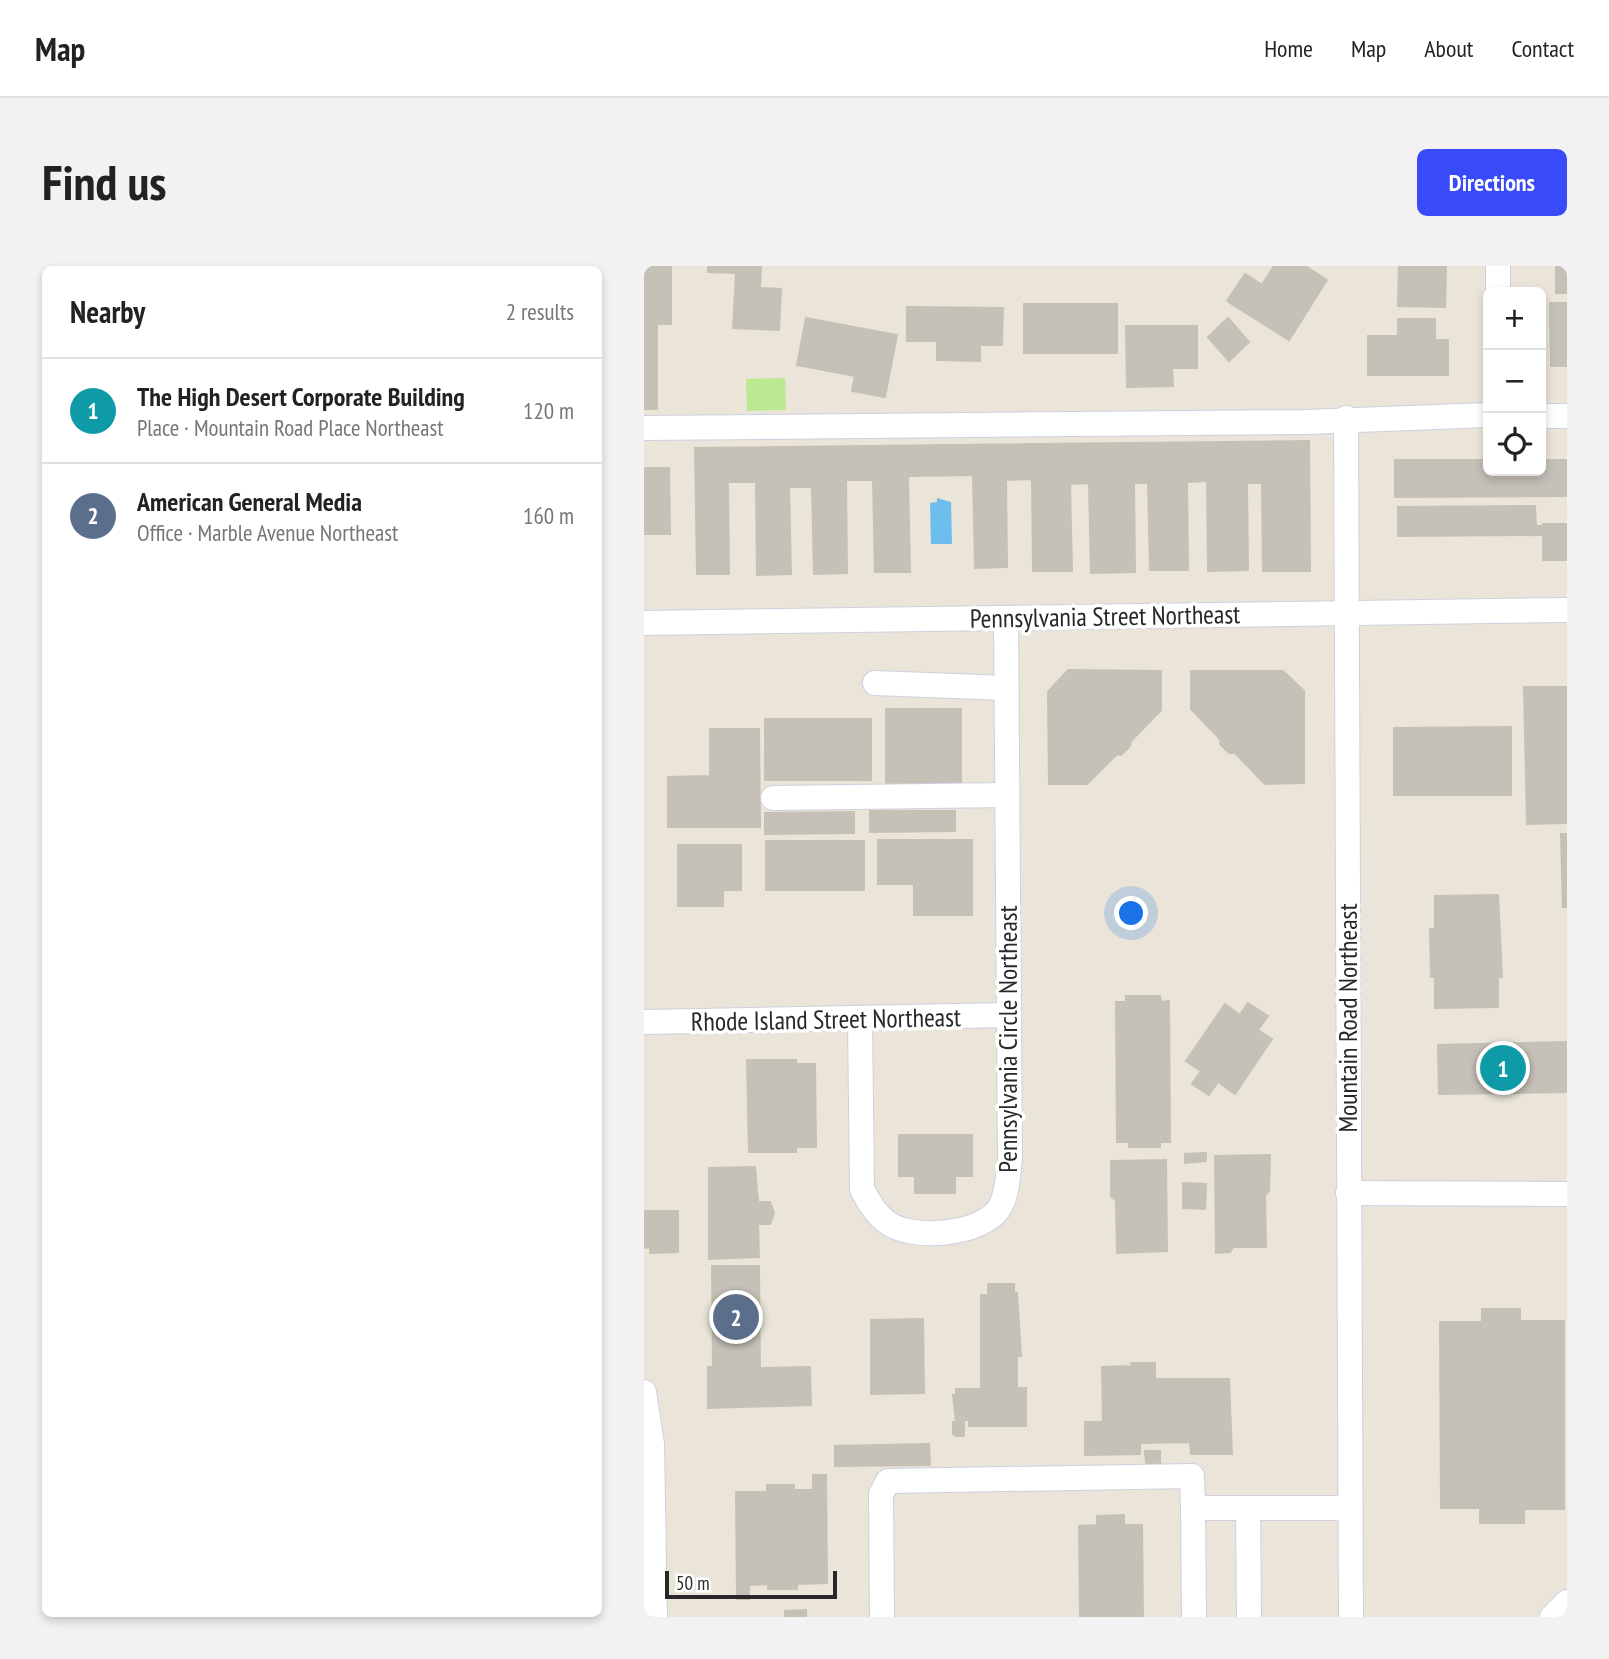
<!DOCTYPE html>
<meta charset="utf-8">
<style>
body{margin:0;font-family:"PT Sans Narrow",sans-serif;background:#f2f2f2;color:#222}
.controls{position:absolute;right:21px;top:21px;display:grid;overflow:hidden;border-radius:10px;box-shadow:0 4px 10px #0003}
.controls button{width:63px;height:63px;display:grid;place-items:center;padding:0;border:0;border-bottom:2px solid #e0e0e0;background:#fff;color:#222;font:35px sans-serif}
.scale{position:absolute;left:21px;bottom:18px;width:172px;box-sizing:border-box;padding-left:7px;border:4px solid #282828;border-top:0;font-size:19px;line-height:24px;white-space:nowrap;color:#282828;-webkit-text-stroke:5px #fff;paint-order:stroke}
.you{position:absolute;left:488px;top:648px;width:24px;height:24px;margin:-18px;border:5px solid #fff;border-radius:50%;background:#1a73e8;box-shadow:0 0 0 10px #1a73e833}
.badge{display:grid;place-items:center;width:46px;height:46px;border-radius:50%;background:#394af8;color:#fff;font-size:23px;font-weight:700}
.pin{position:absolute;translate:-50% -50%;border:4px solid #fff;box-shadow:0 2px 7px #0006}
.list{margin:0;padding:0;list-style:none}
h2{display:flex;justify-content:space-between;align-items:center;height:91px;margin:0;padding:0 28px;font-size:30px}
h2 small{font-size:23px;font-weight:400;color:#767676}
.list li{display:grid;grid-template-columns:46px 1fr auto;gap:21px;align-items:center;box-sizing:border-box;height:105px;padding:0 28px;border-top:2px solid #e0e0e0}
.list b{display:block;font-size:26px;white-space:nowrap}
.list p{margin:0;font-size:23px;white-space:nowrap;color:#767676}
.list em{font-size:23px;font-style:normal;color:#767676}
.icon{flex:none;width:38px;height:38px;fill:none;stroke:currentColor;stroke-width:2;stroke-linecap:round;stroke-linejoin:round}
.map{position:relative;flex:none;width:923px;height:1351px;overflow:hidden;border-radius:10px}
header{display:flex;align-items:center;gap:42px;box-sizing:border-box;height:98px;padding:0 35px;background:#fff;border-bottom:2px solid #e0e0e0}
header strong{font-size:33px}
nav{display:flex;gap:38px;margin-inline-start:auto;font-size:24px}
.intro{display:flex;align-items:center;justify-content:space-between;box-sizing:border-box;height:168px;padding:0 42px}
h1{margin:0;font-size:49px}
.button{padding:18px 32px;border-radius:10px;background:#394af8;color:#fff;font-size:24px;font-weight:700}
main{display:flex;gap:42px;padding:0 42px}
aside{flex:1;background:#fff;border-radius:10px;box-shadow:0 4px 10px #0003}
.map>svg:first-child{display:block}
.pitch{fill:#bbe991}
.water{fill:#6cbeed}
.building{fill:#c5c1b9;stroke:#c5c1b3;stroke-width:2}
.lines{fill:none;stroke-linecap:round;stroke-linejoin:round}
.minor-casing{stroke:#ced0e1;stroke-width:26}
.minor{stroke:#fff;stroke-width:24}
.labels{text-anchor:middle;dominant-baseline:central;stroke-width:7;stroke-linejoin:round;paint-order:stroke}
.street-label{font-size:26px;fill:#282828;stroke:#fff}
</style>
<header>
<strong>Map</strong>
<nav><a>Home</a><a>Map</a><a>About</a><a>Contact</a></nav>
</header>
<div class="intro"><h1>Find us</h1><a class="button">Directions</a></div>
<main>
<aside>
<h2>Nearby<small>2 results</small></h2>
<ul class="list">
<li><span class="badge" style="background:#0f9aa8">1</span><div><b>The High Desert Corporate Building</b><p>Place · Mountain Road Place Northeast</p></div><em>120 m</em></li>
<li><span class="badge" style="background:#5c6f8a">2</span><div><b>American General Media</b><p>Office · Marble Avenue Northeast</p></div><em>160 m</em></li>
</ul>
</aside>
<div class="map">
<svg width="923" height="1351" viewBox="0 0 923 1351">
<rect width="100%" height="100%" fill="#eae4d9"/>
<polygon class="pitch" points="141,112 142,144 103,145 102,113"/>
<polygon class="water" points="293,232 307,236 308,278 287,278 286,237 293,236"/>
<g class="building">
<polygon points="0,0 27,0 27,58 13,58 13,143 0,143"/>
<polygon points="64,0 117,0 116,22 137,23 135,64 89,62 92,7 64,6"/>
<polygon points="630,0 661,0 683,14 645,74 583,35 601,8 618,19"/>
<polygon points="755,0 802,0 801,41 754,40"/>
<rect x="912" y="0" width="11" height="27"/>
<polygon points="906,37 923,37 923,100 907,100"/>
<rect x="380" y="38" width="93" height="49"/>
<polygon points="263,41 359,42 358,79 336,79 336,95 293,94 293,75 263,75"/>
<polygon points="162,52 253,69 241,131 208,125 211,110 153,99"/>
<polygon points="584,52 605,76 585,95 564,71"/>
<polygon points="754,53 791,53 791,74 804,74 804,109 724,109 724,70 754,70"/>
<polygon points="482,60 553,60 553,102 528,102 529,120 483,121"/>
<polygon points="665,175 666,305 619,305 618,217 603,217 604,304 564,305 563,215 543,216 544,304 506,304 504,217 490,217 491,306 447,307 445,217 426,218 428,305 389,305 388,213 362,214 363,301 331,302 329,209 264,210 266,306 231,306 229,214 202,214 203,307 170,308 168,221 145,221 147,308 113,309 112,216 84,216 85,308 53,308 51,182"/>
<polygon points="751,194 844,194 844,205 897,205 897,194 923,194 923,230 751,231"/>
<polygon points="0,202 25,202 26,268 0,268"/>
<polygon points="891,240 892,260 898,260 898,269 754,270 754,241"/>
<rect x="899" y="258" width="24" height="36"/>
<polygon points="424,404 517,405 517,444 487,475 486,480 477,489 473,488 443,518 405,518 404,426"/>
<polygon points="547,405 639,405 660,425 660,517 621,518 591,487 585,487 576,478 577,474 547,443"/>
<polygon points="880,421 923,421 923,557 883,558"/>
<rect x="242" y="443" width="75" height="74"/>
<rect x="121" y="453" width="106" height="61"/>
<polygon points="867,461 867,529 750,529 750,462"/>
<polygon points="66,463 115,463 116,561 24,561 24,511 66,510"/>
<polygon points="226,545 311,545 311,565 226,566"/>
<polygon points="210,546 210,567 121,568 121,547"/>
<polygon points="917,568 923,568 923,641 919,641"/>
<polygon points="234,574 328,574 328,649 270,649 270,618 234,618"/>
<rect x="122" y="575" width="98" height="49"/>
<polygon points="34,579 97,579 97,624 79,624 79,640 34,640"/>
<polygon points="854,629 858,711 854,711 854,741 791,742 791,711 787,711 786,663 791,663 791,630"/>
<polygon points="482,730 516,730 517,736 525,735 526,876 516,876 516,881 485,881 485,876 473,876 472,736 482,736"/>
<polygon points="604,737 624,750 614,764 628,773 591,828 574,816 565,829 548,818 557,805 542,795 581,738 596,749"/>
<polygon points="923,776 923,826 795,828 794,779"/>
<polygon points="103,794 152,794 152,798 171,798 172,881 152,881 152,886 105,886"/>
<polygon points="255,869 328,869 328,910 311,910 311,927 271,927 271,910 255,910"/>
<polygon points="562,887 562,895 541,897 541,888"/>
<polygon points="626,889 625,925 621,929 622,981 589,981 586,986 572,987 571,890"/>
<polygon points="522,894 523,985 473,987 472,934 467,931 467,895"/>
<polygon points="111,901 114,936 126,936 130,947 126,958 114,958 115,991 65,993 65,902"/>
<polygon points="539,917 562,918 561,943 539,942"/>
<polygon points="0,945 34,945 34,986 6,987 6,981 0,982"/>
<polygon points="68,1000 115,1000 116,1102 166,1101 167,1139 64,1142 64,1101 69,1101"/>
<polygon points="344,1018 370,1018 370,1027 373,1027 377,1090 373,1090 373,1122 382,1122 382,1160 325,1160 325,1154 320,1154 320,1170 312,1170 309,1168 309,1156 312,1156 309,1129 312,1129 312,1123 337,1123 337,1029 344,1029"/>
<polygon points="838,1043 876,1043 876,1055 920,1055 920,1243 880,1243 880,1257 836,1257 836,1242 797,1242 796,1056 838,1056"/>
<polygon points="279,1053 280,1127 227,1128 227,1054"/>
<polygon points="487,1097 511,1097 511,1113 585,1113 588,1188 547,1188 546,1176 496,1177 496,1188 441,1189 441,1156 459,1156 458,1101 488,1100"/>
<polygon points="285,1178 286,1199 191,1200 191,1180"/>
<polygon points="501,1185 516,1185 516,1197 502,1197"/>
<polygon points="169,1209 182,1209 183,1317 153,1318 153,1323 124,1323 124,1318 105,1319 105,1333 93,1333 92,1226 123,1226 123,1219 150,1219 150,1224 169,1224"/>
<polygon points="480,1249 480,1259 498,1259 499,1351 436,1351 435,1260 453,1259 453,1250"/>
<polygon points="162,1344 162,1351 141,1351 141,1345"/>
</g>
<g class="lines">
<defs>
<g id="minor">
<polyline points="854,0 854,26"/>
<polyline points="897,150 923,150"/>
<polyline points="702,152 707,1351"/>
<polyline points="0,162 661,156 844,149"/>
<polyline points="0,357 923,344"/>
<polyline points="231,417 362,422"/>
<polyline points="129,532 363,529"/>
<path d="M216 752 218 923C225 936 231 948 244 957 269 975 343 969 357 939 364 925 364 907 366 892L362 352"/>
<polyline points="0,756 364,749"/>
<polyline points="704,927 923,928"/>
<polyline points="0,1126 8,1178 11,1351"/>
<polyline points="549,1242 550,1351"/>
<polyline points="604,1242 605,1351"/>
<polyline points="238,1351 237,1228 244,1215 548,1210 549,1242 706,1242"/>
<polyline points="908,1351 923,1336"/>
</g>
</defs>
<use href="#minor" class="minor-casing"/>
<use href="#minor" class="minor"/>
</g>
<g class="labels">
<g class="street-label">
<text transform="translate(461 350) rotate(-1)">Pennsylvania Street Northeast</text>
<text transform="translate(703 752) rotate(-90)">Mountain Road Northeast</text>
<text transform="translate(182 753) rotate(-1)">Rhode Island Street Northeast</text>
<text transform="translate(363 773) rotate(-90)">Pennsylvania Circle Northeast</text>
</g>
</g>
</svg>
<div class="controls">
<button>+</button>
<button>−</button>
<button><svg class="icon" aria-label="locate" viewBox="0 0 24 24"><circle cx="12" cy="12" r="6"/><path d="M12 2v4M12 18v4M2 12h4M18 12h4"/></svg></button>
</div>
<div class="scale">50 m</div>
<div class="you"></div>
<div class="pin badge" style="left:859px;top:802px;background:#0f9aa8">1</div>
<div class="pin badge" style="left:92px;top:1051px;background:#5c6f8a">2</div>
</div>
</main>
